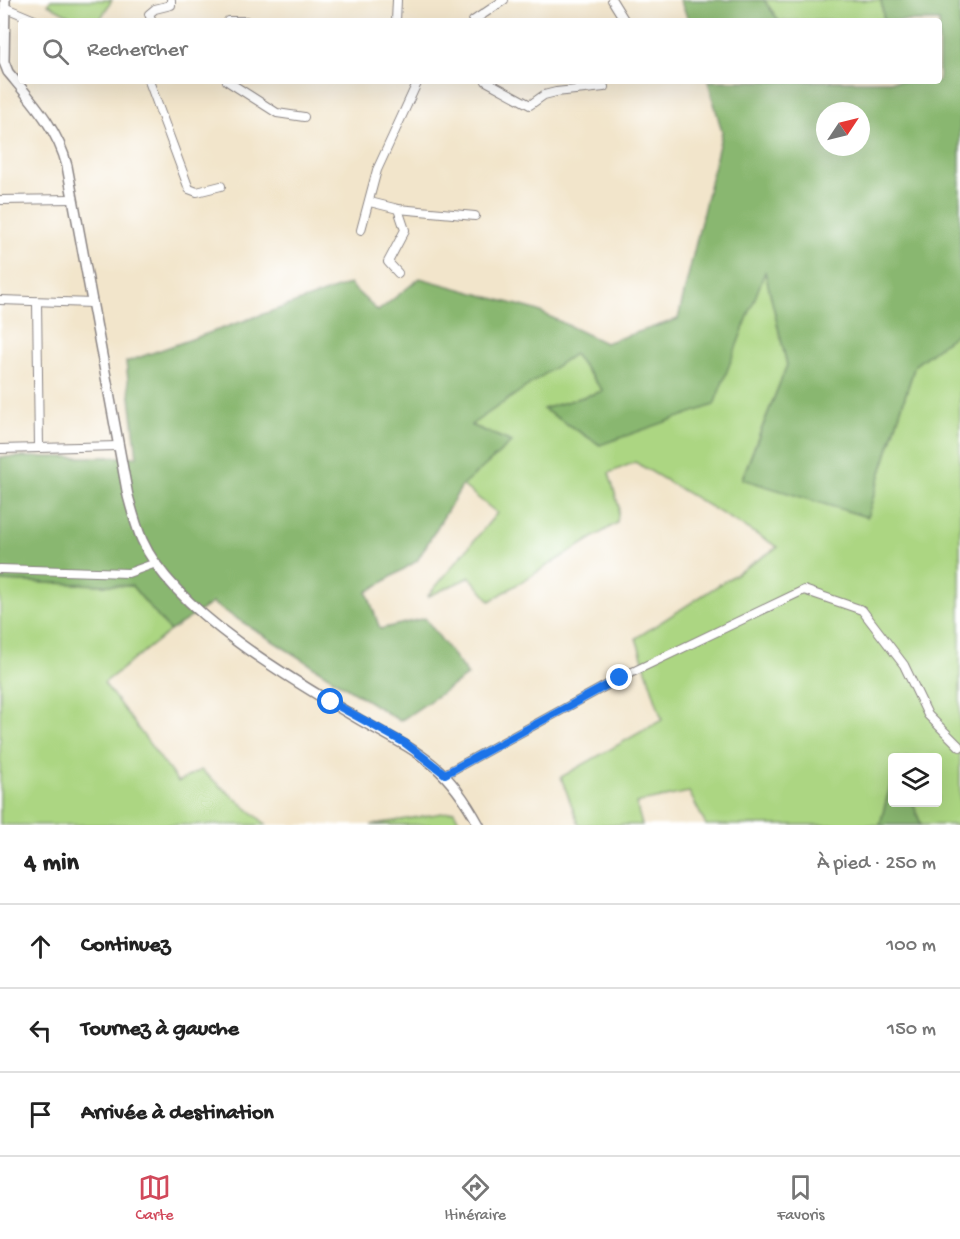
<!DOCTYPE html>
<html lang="fr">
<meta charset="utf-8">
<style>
body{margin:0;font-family:"Gochi Hand",sans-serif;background:#f6f6f6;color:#222}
.controls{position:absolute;right:18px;bottom:18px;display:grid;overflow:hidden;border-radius:6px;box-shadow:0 6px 24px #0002}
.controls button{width:54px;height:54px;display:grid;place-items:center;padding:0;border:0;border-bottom:2px solid #e0e0e0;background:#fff;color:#222;font:30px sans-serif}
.compass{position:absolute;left:816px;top:102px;width:54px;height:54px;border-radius:50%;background:#fff;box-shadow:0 6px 24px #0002;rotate:55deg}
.stop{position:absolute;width:18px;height:18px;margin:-14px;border:4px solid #1a73e8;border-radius:50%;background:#fff}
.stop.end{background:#1a73e8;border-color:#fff;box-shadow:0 2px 6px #0008}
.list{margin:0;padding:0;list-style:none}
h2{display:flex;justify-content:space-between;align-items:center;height:78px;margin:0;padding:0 24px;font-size:26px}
h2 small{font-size:20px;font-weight:400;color:#767676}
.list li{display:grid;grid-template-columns:39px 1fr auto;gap:18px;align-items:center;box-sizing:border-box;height:84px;padding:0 24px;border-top:2px solid #e0e0e0}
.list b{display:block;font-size:22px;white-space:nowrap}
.list em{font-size:20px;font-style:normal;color:#767676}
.icon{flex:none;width:33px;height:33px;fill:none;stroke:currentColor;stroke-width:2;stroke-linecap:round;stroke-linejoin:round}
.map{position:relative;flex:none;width:960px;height:825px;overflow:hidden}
.search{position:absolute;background:#fff;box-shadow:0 6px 24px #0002;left:18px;right:18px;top:18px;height:66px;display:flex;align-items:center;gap:15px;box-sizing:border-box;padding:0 21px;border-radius:6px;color:#767676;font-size:22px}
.sheet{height:330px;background:#fff}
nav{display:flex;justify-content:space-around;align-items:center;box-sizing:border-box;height:84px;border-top:2px solid #e0e0e0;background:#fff;font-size:16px;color:#767676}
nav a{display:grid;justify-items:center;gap:3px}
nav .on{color:#d1495b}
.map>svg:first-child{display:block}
.green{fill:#acd682;stroke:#677c5e;stroke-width:1.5}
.forest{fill:#89b770;stroke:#566c56;stroke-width:1.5;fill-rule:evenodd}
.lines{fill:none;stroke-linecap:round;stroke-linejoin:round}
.minor-casing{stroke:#8a8483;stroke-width:10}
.tertiary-casing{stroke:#8a8483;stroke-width:12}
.minor{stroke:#fff;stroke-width:8}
.tertiary{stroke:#fff;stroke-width:9}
.route{stroke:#1a73e8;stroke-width:8}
</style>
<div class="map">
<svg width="960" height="825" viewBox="0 0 960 825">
<rect width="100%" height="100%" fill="#fff"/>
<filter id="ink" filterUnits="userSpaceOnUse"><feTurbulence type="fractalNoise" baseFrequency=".0167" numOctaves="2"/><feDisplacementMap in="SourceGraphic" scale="12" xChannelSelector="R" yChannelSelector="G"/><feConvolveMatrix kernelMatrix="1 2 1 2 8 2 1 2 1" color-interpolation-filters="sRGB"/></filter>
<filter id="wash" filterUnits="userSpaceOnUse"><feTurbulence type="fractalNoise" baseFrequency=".008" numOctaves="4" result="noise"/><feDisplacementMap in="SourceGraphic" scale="24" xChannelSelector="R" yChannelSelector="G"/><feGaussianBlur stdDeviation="1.35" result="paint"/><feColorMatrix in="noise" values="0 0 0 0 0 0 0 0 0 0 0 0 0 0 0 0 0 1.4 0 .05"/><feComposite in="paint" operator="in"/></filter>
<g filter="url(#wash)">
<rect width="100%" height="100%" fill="#f2e5cb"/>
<g class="green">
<polygon points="51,0 112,0 99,21 79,21 48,4"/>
<polygon points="764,0 881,0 884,21 779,21"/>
<polygon points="765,271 787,365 742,478 867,517 915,365 960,331 960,825 921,825 913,803 938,802 938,758 892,758 892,778 880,825 706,825 689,792 636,803 642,825 579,825 561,777 662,720 636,638 778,547 635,462 609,473 619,507 617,523 490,601 470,577 427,597 497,513 462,485 512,442 470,425 574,354 603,391 544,409 600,445"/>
<polygon points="0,581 132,586 170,631 104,683 178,782 201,770 267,825 0,825"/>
<polygon points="454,811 461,825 371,825"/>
</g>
<g class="forest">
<polygon points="680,0 764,0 779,21 689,21"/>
<path d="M881 0H960V331L915 365 867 517 742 479 787 365 765 272 714 405 600 445 543 409 603 391 574 354 471 425 512 442 462 486 417 561 367 592 380 629 425 618 468 675 400 721 212 603 170 631 132 586 0 581V457H137L126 362 349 284 378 311 420 278 536 310 605 343 678 319 722 132 708 81H939V21H884ZM825 111H861V147H825Z"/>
<polygon points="892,778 892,802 913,803 921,825 880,825"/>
</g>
</g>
<g filter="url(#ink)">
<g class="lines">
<defs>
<g id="minor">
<polyline points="612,0 625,21"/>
<polyline points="6,8 37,21"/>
<polyline points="152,21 149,14 155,9 171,5 171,0"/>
<polyline points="228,21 246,21"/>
<polyline points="396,21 397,0"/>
<polyline points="473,21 504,0"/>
<polyline points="149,81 189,189 197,192 221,186"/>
<polyline points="227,81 277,113 304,117"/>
<polyline points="486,81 530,105 544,95 556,92 604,87"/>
<polyline points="0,200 73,199"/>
<polyline points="370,202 398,209 475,216"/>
<polyline points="361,230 377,170 418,81"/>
<polyline points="398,273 388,262 405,230 398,209"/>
<polyline points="0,300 93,303"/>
<polyline points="37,302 39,447"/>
<polyline points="0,449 118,446"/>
<polyline points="0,569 128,573 156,563"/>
<polyline points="445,774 620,678 804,590 862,610 904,665 928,715 960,747"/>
</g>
<path id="tertiary" d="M5 0 4 62 8 72C32 101 58 129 67 166L128 496C132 511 136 526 142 540 174 612 295 682 362 721 420 753 446 764 479 825"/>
</defs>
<use href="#minor" class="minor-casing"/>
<use href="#tertiary" class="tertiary-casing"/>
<use href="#minor" class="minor"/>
<use href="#tertiary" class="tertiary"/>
</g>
</g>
<g class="lines" filter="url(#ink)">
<polyline class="route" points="331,702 405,743 445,774 620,678"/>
</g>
</svg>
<div class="controls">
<button><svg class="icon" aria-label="layers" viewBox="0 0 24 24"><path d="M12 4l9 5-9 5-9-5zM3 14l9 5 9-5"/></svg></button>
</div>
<svg class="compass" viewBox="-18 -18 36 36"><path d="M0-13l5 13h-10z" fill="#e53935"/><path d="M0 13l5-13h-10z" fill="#767676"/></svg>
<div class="stop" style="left:331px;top:702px"></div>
<div class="stop end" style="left:620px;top:678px"></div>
<div class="search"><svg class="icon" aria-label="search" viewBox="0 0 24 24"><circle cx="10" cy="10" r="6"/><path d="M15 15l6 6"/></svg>Rechercher</div>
</div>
<section class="sheet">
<h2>4 min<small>À pied · 250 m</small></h2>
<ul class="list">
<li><svg class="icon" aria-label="ahead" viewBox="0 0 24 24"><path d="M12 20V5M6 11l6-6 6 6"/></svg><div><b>Continuez</b></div><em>100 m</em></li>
<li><svg class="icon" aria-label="left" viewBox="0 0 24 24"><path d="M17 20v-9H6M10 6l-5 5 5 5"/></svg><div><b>Tournez à gauche</b></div><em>150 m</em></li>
<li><svg class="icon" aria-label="arrive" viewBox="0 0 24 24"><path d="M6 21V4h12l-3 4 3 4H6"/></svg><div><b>Arrivée à destination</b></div></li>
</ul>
</section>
<nav>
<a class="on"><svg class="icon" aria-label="map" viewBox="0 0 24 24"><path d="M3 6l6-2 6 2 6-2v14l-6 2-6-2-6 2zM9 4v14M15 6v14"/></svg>Carte</a>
<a><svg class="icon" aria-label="directions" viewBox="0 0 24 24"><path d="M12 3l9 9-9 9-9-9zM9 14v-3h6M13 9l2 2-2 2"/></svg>Itinéraire</a>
<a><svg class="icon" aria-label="saved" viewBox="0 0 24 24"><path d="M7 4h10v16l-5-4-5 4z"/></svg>Favoris</a>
</nav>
